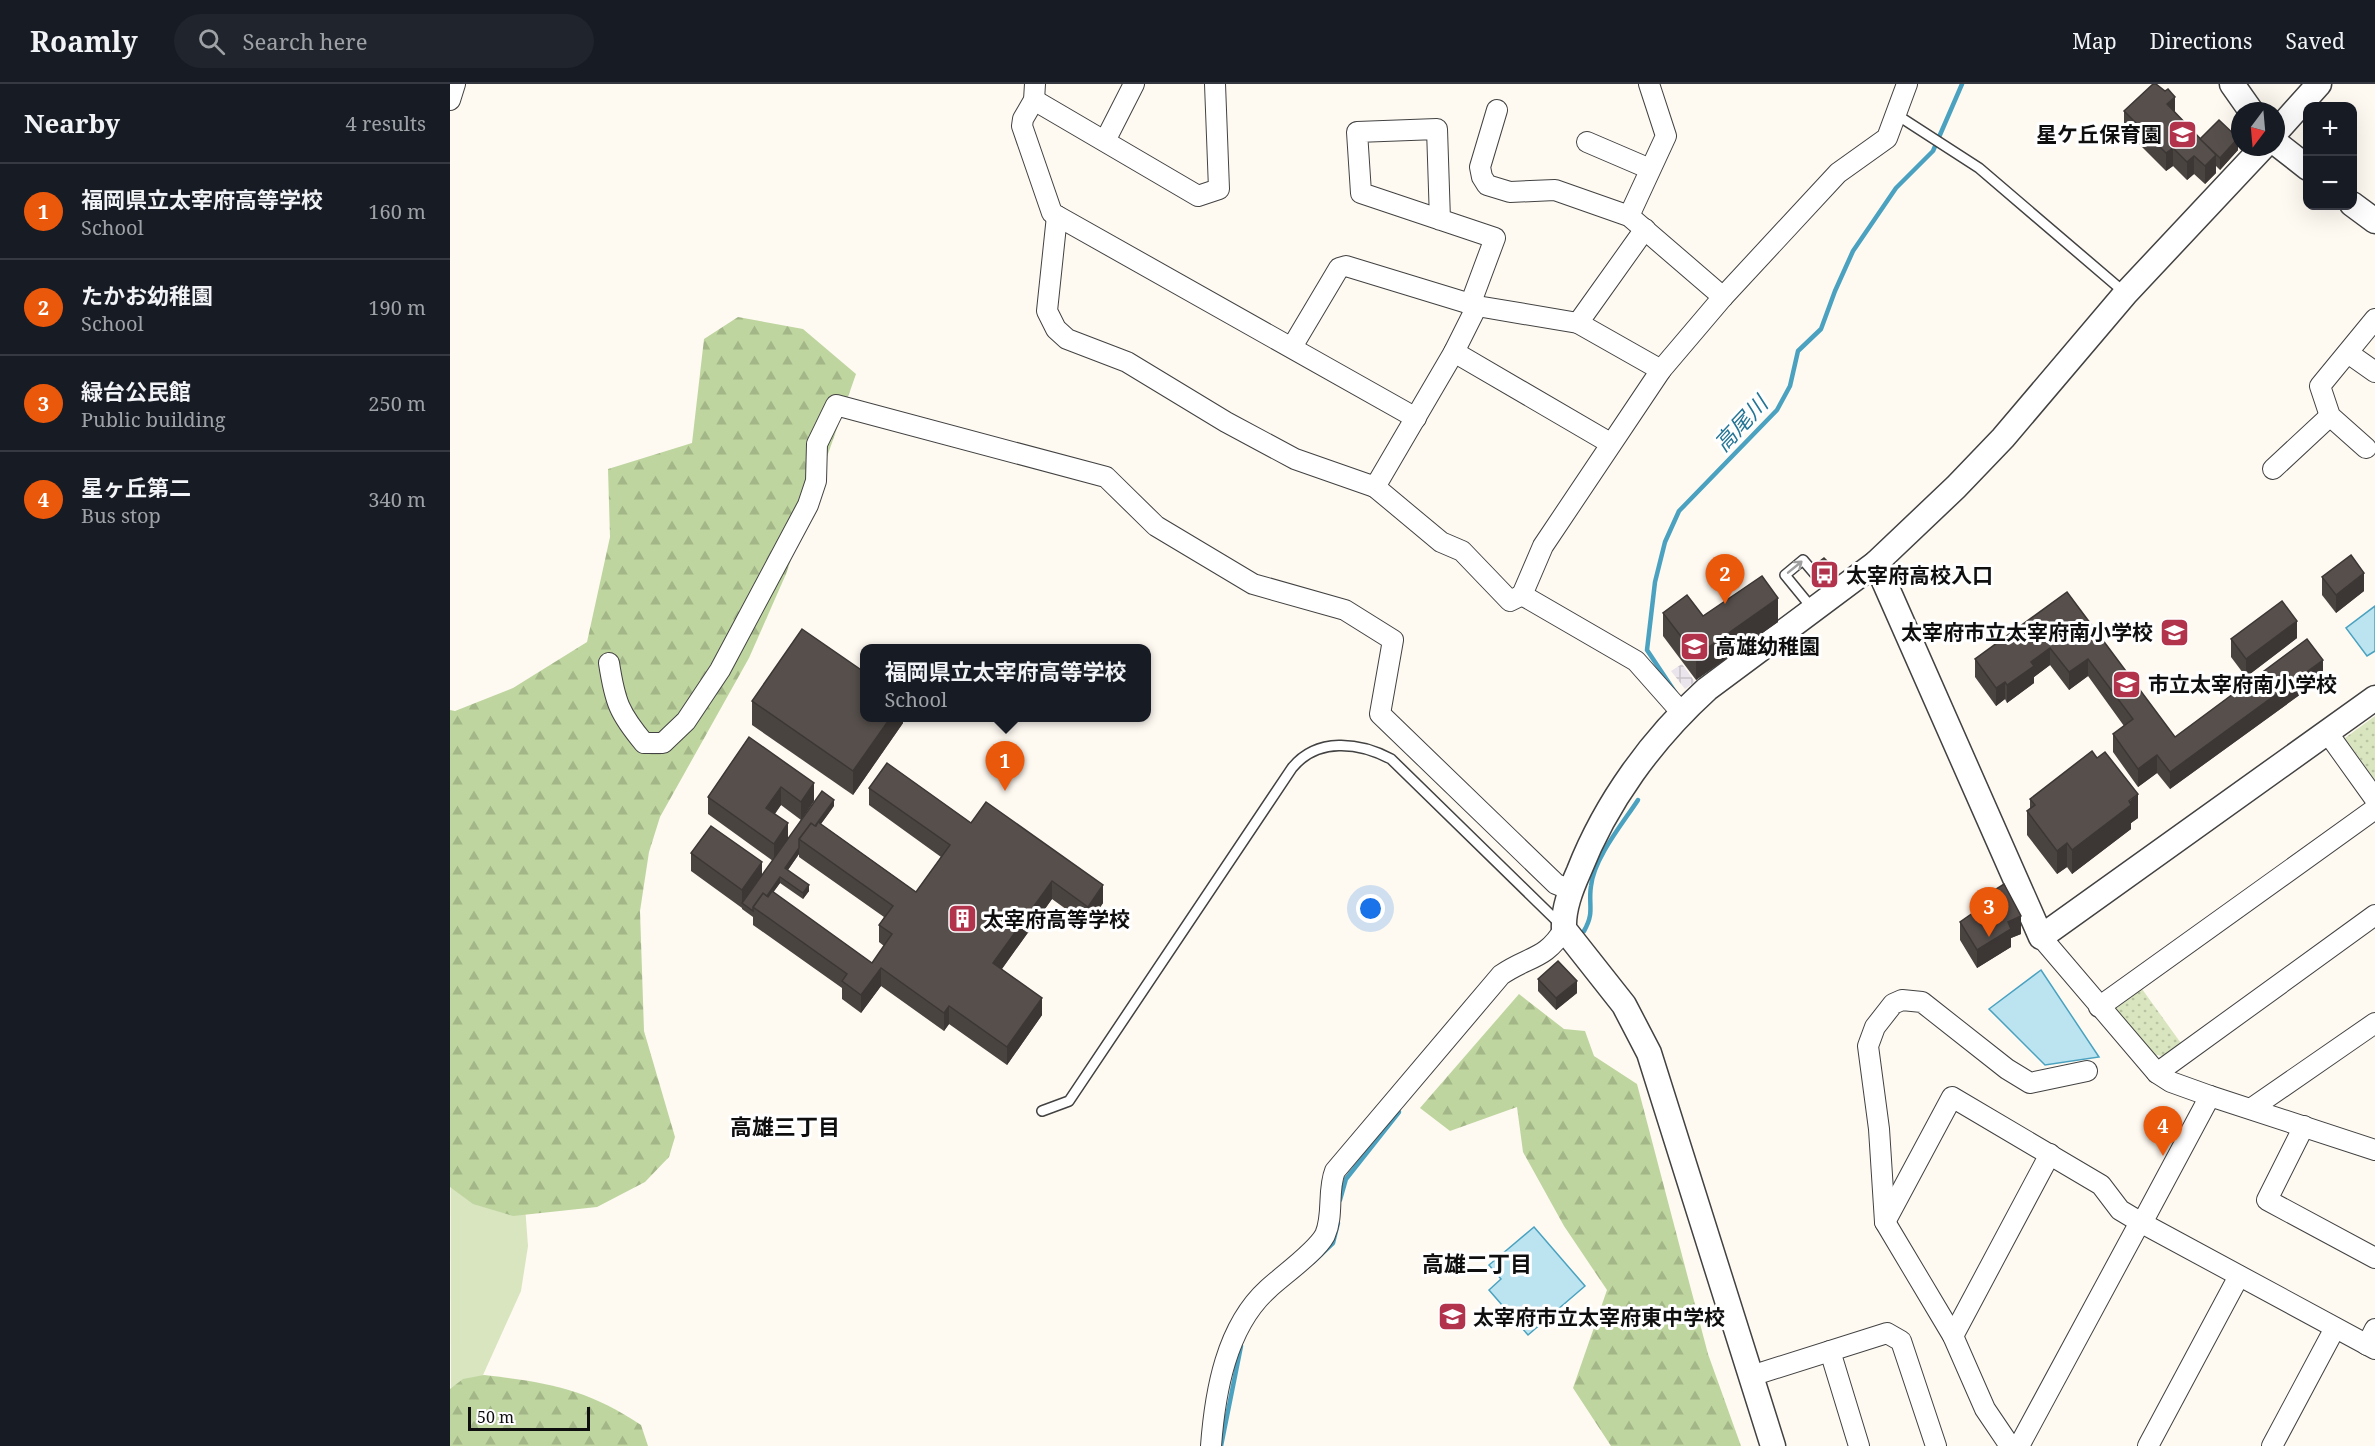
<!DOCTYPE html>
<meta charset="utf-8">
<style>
body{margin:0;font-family:"Noto Serif","Noto Sans JP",serif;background:#20242c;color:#f1f3f6}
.controls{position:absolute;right:18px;top:18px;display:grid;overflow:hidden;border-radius:12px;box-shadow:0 6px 24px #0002}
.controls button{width:54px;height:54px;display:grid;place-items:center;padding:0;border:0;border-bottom:2px solid #363941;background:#171b24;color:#f1f3f6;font:30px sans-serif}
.compass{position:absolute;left:1781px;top:18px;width:54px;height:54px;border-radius:50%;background:#171b24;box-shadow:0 6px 24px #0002;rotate:196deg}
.scale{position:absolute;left:18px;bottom:15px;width:122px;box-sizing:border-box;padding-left:6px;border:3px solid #0f0f0f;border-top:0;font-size:16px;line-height:21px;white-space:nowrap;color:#0f0f0f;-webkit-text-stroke:4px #fff;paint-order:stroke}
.you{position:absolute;left:921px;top:825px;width:21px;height:21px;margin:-15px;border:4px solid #fff;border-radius:50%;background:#1a73e8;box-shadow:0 0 0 9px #1a73e833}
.badge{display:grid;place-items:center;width:39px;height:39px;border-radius:50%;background:#ea580c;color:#fff;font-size:20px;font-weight:700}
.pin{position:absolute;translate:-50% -50px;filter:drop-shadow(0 2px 3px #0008)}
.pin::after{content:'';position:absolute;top:32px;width:21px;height:18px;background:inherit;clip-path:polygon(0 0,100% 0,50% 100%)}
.popup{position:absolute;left:410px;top:560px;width:291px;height:78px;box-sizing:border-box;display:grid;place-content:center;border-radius:12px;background:#171b24;filter:drop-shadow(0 2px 4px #0005);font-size:20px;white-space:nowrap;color:#9ea1a6}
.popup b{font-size:22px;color:#f1f3f6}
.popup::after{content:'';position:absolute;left:50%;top:100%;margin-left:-12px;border:12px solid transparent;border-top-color:#171b24}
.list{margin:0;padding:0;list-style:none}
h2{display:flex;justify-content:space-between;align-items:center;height:78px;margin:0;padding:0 24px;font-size:26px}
h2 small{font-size:20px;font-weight:400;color:#9ea1a6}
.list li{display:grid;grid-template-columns:39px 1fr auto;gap:18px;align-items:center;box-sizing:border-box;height:96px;padding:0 24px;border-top:2px solid #363941}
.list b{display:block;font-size:22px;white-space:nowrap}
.list p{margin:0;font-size:20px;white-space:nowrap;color:#9ea1a6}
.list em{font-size:20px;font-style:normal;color:#9ea1a6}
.icon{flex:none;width:33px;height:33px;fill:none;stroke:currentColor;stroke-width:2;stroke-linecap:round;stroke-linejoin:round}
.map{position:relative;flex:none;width:1925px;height:1362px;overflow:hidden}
header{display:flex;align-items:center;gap:36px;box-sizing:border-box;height:84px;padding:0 30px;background:#171b24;border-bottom:2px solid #363941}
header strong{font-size:28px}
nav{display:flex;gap:33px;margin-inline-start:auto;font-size:21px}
.search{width:420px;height:54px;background:#20242c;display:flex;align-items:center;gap:15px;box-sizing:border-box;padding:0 21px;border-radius:33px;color:#9ea1a6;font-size:22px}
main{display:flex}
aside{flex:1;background:#171b24}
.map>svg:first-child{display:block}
.industrial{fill:url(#industrial-grid)}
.grass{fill:#d8e5be}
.forest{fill:url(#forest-firs)}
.park{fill:url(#park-dots)}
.water{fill:#bbe4f0;stroke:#4aa2c0;stroke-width:1.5}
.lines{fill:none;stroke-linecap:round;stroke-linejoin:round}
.stream{stroke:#4aa2c0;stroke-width:4.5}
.service-casing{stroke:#424242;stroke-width:12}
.minor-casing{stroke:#424242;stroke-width:22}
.tertiary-casing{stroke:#424242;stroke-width:27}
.service{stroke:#fff;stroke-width:9}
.minor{stroke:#fff;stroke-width:20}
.tertiary{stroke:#fff;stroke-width:24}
.wall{fill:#4a4441;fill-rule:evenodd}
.shaded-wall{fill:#3c3735}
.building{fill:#564f4c;stroke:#3c3735;stroke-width:1.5}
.oneway{stroke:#9f9f9f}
.labels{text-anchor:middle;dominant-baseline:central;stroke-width:6;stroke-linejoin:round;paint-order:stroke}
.poi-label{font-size:21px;font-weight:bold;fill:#0f0f0f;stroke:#fff;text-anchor:start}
.water-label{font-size:22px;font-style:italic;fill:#247495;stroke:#fff}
.neighbourhood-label{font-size:22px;font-weight:bold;fill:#0f0f0f;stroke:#fff}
</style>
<header>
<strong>Roamly</strong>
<div class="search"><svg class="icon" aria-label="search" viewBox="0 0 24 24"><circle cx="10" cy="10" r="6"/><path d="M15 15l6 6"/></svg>Search here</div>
<nav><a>Map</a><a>Directions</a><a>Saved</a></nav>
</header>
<main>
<aside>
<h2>Nearby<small>4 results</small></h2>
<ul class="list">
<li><span class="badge">1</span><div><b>福岡県立太宰府高等学校</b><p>School</p></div><em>160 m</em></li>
<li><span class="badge">2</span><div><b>たかお幼稚園</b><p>School</p></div><em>190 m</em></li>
<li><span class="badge">3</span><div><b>緑台公民館</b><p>Public building</p></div><em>250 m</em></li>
<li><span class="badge">4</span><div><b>星ヶ丘第二</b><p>Bus stop</p></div><em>340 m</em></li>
</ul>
</aside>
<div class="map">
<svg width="1925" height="1362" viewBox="0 0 1925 1362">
<defs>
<pattern id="industrial-grid" width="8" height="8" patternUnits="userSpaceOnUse" patternTransform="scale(1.5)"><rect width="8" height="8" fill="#eae4ec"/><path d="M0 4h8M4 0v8" fill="none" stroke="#c8c2c9"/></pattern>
<pattern id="forest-firs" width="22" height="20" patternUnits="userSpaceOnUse" patternTransform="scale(1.5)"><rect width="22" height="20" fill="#bfd59f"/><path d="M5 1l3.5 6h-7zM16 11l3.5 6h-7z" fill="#a3b688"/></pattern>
<pattern id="park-dots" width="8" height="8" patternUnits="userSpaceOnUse" patternTransform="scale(1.5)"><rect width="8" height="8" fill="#d8e5be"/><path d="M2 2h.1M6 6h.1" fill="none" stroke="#b8c3a2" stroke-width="1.8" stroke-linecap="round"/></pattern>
</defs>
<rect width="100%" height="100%" fill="#fefaf2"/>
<polygon class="industrial" points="1232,580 1245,598 1235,605 1221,587"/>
<polygon class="grass" points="0,683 44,704 78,1162 71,1207 1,1362"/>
<g class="forest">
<polygon points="288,233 353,245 406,290 336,490 299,574 210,733 199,768 190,827 194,947 225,1053 219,1073 195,1098 147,1123 63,1132 23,1120 0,1103 0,626 5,627 63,604 137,558 160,453 158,385 242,359 254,255"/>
<polygon points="1069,910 1114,945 1135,947 1144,972 1187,1000 1258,1270 1291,1362 1161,1362 1123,1304 1157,1206 1114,1142 1073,1068 1067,1023 1000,1047 970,1024"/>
<path d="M34 1291C96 1298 138 1305 191 1341L198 1362H0V1305L13 1295Z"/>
</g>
<g class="park">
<polygon points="1925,632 1925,696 1895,654"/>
<polygon points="1692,905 1733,962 1717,973 1702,970 1664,926"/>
</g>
<g class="water">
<polygon points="1925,522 1925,567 1917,572 1896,544"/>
<polygon points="1591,886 1649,973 1595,981 1539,925"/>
<polygon points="1084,1143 1135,1202 1078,1251 1039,1206 1051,1195 1039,1181"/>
</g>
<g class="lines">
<g class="stream">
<polyline points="1225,608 1197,566 1205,498 1215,458 1229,427 1327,326 1340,302 1348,267 1371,245 1385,207 1403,167 1446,104 1483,67 1512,0"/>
<path d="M1134 847C1145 828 1138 821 1141 802 1144 774 1173 739 1188 716"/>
<polyline points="890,1116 896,1095 949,1028"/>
<polyline points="863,1178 883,1159 888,1139"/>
<polyline points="771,1362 791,1262"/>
</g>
<defs>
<g id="service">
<polyline points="1447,31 1529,84 1674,208"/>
<polyline points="1362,524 1335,491 1353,476 1382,510"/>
<path d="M592 1027 619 1017 842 684C867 653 909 658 941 675L1111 841"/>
</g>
<g id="minor">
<polyline points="585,0 584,16 573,35 572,42 602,129 966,334"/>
<polyline points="0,16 5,0"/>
<polyline points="584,16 748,112 769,105 765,0"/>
<polyline points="1047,26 1030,83 1032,93 1037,101 1060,108 1105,106 1179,132 1273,213"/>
<polyline points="655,57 684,0"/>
<polyline points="1137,58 1200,85"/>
<polyline points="607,132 597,227 606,245 617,255 677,278 776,338 845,375 925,403 1004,268 1027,222"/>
<polyline points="1179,132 1216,52 1199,0"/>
<polyline points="990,136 987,45 907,48 911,109 1045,154 1020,221"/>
<polyline points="1128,239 1195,145"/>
<polyline points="842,263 889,184 896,182 1027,222 1128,239 1211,286"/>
<polyline points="1004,268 1160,359"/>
<polyline points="1898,269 1925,288"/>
<polyline points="1916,364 1880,332 1870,302 1925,235"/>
<polyline points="1823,385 1880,332"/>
<polyline points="925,403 991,458 1012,467 1060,517 1072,511"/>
<path d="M159 579C165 618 169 629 194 659H213L236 637 270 586 358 421 366 397 367 360 386 321 656 393 706 442 803 500 895 526 943 556 930 630 1106 800 1121 806"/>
<polyline points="1232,629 1186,577 1072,511 1093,462 1211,286 1273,213 1388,89 1437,54 1457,0"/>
<polyline points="1877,648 1925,715"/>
<polyline points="1591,853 1707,989 1721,998 1760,1012 1925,1066"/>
<polyline points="1649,923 1925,725"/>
<polyline points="1707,989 1925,831"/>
<polyline points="1802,1024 1925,939"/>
<polyline points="1854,1042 1817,1116 1925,1174"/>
<polyline points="1435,1138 1502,1013 1651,1101 1670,1126 1690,1138 1925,1265"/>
<polyline points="1692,1139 1760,1012"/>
<polyline points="1503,1252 1600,1070"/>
<polyline points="1917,1261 1925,1245"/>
<polyline points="1380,1267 1409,1362"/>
<polyline points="1301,1292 1437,1249 1451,1257 1486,1362"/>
<path d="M761 1362C765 1308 776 1243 818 1205 833 1191 866 1168 875 1151 884 1131 877 1107 885 1087L1051 891C1078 872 1096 876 1114 845"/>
<polyline points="1560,1362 1535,1325 1503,1252 1435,1138 1429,1045 1418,962 1425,943 1443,920 1452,916 1472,918 1557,985 1580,999 1637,987"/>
<polyline points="1569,1362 1690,1138"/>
<polyline points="1698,1362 1789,1192"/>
<polyline points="1822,1362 1885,1244"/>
</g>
<g id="tertiary">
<polyline points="1782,0 1801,27"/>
<polyline points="1826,48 1869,0"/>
<polyline points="1826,59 1858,84"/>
<polyline points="1902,120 1925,137"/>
<polyline points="1426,479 1591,853 1925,614"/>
<path d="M1323 1362 1199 969 1174 921 1114 845C1113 825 1121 805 1129 787 1156 718 1202 655 1257 605L1426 479 1506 403 1553 354 1676 209 1813 63"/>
</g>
</defs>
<use href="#service" class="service-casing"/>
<use href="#minor" class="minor-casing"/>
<use href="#tertiary" class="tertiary-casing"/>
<use href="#service" class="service"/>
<use href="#minor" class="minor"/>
<use href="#tertiary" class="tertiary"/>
</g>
<g class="wall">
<polygon points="1674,27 1725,28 1750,55 1788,66 1770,86 1766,82 1766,89 1755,100 1744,90 1737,96 1723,82 1716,87 1674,45"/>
<polygon points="1370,477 1382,488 1378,492 1370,483"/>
<polygon points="1872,493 1914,507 1886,529 1872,511"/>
<polygon points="1617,508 1725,653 1873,594 1720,705 1707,689 1688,703 1663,668 1663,650 1674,642 1638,592 1619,606 1600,581 1584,593 1584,599 1557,619 1555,615 1546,622 1525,593 1525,575"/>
<polygon points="1213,529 1253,532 1328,538 1246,596 1213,552"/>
<polygon points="1847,554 1796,593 1781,573 1781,555"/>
<polygon points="302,617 453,633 453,639 403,711 302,641"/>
<path d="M299 653 364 717 351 736 331 721 325 730 338 754 384 722 371 740 466 808 491 773 419 721V704L521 739 653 819 638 841 602 815 552 885 592 931 557 981 499 940 494 947 431 902 411 929 392 915V904L303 841V833L292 825V823V824L241 787V769L312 792 323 777 258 730V713ZM349 770V773L434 833 429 841V858L434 862 422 879 323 808 330 799 353 815 359 807 338 786Z"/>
<polygon points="1580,715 1688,734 1681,739 1681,745 1622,790 1617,783 1607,790 1577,751 1577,727 1580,725"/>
<polygon points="1527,817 1571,850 1561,854 1561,863 1527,884 1510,856 1510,838 1527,826"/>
<polygon points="1088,895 1127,909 1106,926 1088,907"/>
</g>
<g class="shaded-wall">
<polygon points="1725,13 1725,31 1717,20"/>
<polygon points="1788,54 1788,66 1770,86 1770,74"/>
<polygon points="1723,64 1723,82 1716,87 1716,69"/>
<polygon points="1766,71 1766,89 1755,100 1755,82"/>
<polygon points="1744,72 1744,90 1737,96 1737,78"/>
<polygon points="1382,482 1382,488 1378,492 1378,486"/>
<polygon points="1914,489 1914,507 1886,529 1886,511"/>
<polygon points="1328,514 1328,538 1246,596 1246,572"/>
<polygon points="1847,537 1847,554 1796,593 1796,575"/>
<polygon points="1600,564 1600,581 1584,593 1584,599 1557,619 1557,601 1581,578"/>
<polygon points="1638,575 1638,592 1619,606 1619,588"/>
<polygon points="1873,576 1873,594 1720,705 1720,688"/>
<polygon points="1555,598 1555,615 1546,622 1546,604"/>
<polygon points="441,633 453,633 453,639 403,711 403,687"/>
<polygon points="1707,671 1707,689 1688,703 1688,685"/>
<polygon points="364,699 364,717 351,736 351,718"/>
<polygon points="331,703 331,721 316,741 316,724"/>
<polygon points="1688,710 1688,734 1681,739 1681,745 1622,790 1622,766"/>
<polygon points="384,716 384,722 356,760 353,758"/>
<polygon points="338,739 338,757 324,778 324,760"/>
<polygon points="1617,759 1617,783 1607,790 1607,767"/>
<polygon points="349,764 349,770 335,790 335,784"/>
<polygon points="312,778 312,796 292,819 292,824 292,806"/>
<polygon points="330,793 330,799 310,827 307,825"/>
<polygon points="602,797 602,815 543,897 543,879"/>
<polygon points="359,801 359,807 353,815 353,809"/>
<polygon points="653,801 653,819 638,841 638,823"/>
<polygon points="1571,832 1571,850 1561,854 1561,863 1527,884 1527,866 1558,838"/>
<polygon points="431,884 431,902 411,929 411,911"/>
<polygon points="1127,897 1127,909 1106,926 1106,914"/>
<polygon points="592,914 592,931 557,981 557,963"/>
<polygon points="499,922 499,940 494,947 494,929"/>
</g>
<g class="building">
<polygon points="1703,0 1706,0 1715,7 1718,5 1725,13 1717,20 1766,71 1755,82 1744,72 1737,78 1723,64 1716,69 1674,27"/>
<polygon points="1769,36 1788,54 1770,74 1750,55"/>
<polygon points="1901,471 1914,489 1886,511 1872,493"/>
<polygon points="1374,474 1382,482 1378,486 1370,477"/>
<polygon points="1312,492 1328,514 1246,572 1213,529 1237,511 1253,532"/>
<polygon points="1617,508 1725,653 1857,555 1873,576 1720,688 1707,671 1688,685 1663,650 1683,635 1638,575 1619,588 1600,564 1581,578 1584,582 1557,601 1555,598 1546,604 1525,575"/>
<polygon points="1832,517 1847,537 1796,575 1781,555"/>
<polygon points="352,545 414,588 414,633 441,633 403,687 302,617"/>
<polygon points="299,653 364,699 351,718 331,703 316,724 338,739 324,760 258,713"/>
<polygon points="1642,667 1647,674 1655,668 1688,710 1679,717 1681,721 1622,766 1617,759 1607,767 1577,727 1585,721 1580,715"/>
<polygon points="437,679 521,739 536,718 653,801 638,823 602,797 543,879 592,914 557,963 499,922 494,929 431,884 411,911 392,897 397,890 303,823 313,809 318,813 322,807 422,879 442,850 429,841 443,822 349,755 361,739 366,742 368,738 466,808 500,761 419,704"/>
<polygon points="372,707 384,716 365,742 361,739 349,755 349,764 335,784 359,801 353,809 330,793 317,812 313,809 303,823 303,827 292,819"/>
<polygon points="261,742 312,778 292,806 241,769"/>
<polygon points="1554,800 1571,832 1558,838 1561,845 1527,866 1510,838 1530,824 1527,817"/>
<polygon points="1108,877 1127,897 1106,914 1088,895"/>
</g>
<defs><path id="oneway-shaft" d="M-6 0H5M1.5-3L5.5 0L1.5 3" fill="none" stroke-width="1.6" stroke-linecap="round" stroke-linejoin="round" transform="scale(1.5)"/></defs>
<use class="oneway" href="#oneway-shaft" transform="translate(1345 483) rotate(-39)"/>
<defs>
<symbol id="school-square" viewBox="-11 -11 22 22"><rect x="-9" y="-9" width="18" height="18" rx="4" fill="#b2344c" stroke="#fff"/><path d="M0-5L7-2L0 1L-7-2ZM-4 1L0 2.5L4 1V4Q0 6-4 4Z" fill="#fff"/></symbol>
<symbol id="bus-square" viewBox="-11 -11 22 22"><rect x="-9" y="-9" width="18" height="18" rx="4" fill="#b2344c" stroke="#fff"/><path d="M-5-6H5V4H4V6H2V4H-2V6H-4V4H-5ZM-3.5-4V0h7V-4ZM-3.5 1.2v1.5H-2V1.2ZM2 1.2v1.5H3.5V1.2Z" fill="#fff"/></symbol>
<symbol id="building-square" viewBox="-11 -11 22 22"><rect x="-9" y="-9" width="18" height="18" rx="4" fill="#b2344c" stroke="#fff"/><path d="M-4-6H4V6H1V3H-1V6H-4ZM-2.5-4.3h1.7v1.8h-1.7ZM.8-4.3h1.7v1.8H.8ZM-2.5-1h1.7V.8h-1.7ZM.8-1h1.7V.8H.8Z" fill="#fff"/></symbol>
</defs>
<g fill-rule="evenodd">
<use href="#school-square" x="1716" y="34" width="33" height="33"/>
<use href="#bus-square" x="1358" y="474" width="33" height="33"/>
<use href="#school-square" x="1708" y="532" width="33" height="33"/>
<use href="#school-square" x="1228" y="546" width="33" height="33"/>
<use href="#school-square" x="1660" y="584" width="33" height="33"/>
<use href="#building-square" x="496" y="818" width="33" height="33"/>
<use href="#school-square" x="986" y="1216" width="33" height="33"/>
</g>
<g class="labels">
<g class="poi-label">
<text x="1712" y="50" text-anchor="end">星ケ丘保育園</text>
<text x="1396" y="491">太宰府高校入口</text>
<text x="1703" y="548" text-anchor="end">太宰府市立太宰府南小学校</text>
<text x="1265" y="562">高雄幼稚園</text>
<text x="1698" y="600">市立太宰府南小学校</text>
<text x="533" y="835">太宰府高等学校</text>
<text x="1023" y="1233">太宰府市立太宰府東中学校</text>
</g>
<g class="water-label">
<text transform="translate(1290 339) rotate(-47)">高尾川</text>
</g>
<g class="neighbourhood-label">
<text x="335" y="1042">高雄三丁目</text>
<text x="1027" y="1179">高雄二丁目</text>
</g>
</g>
</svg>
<div class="controls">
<button>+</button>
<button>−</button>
</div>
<svg class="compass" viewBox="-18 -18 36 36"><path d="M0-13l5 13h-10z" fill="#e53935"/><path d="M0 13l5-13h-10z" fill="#9ea1a6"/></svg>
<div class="scale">50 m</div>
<div class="you"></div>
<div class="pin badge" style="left:555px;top:707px">1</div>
<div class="popup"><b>福岡県立太宰府高等学校</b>School</div>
<div class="pin badge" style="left:1275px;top:520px">2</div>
<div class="pin badge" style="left:1539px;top:853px">3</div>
<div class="pin badge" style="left:1713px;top:1072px">4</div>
</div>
</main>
